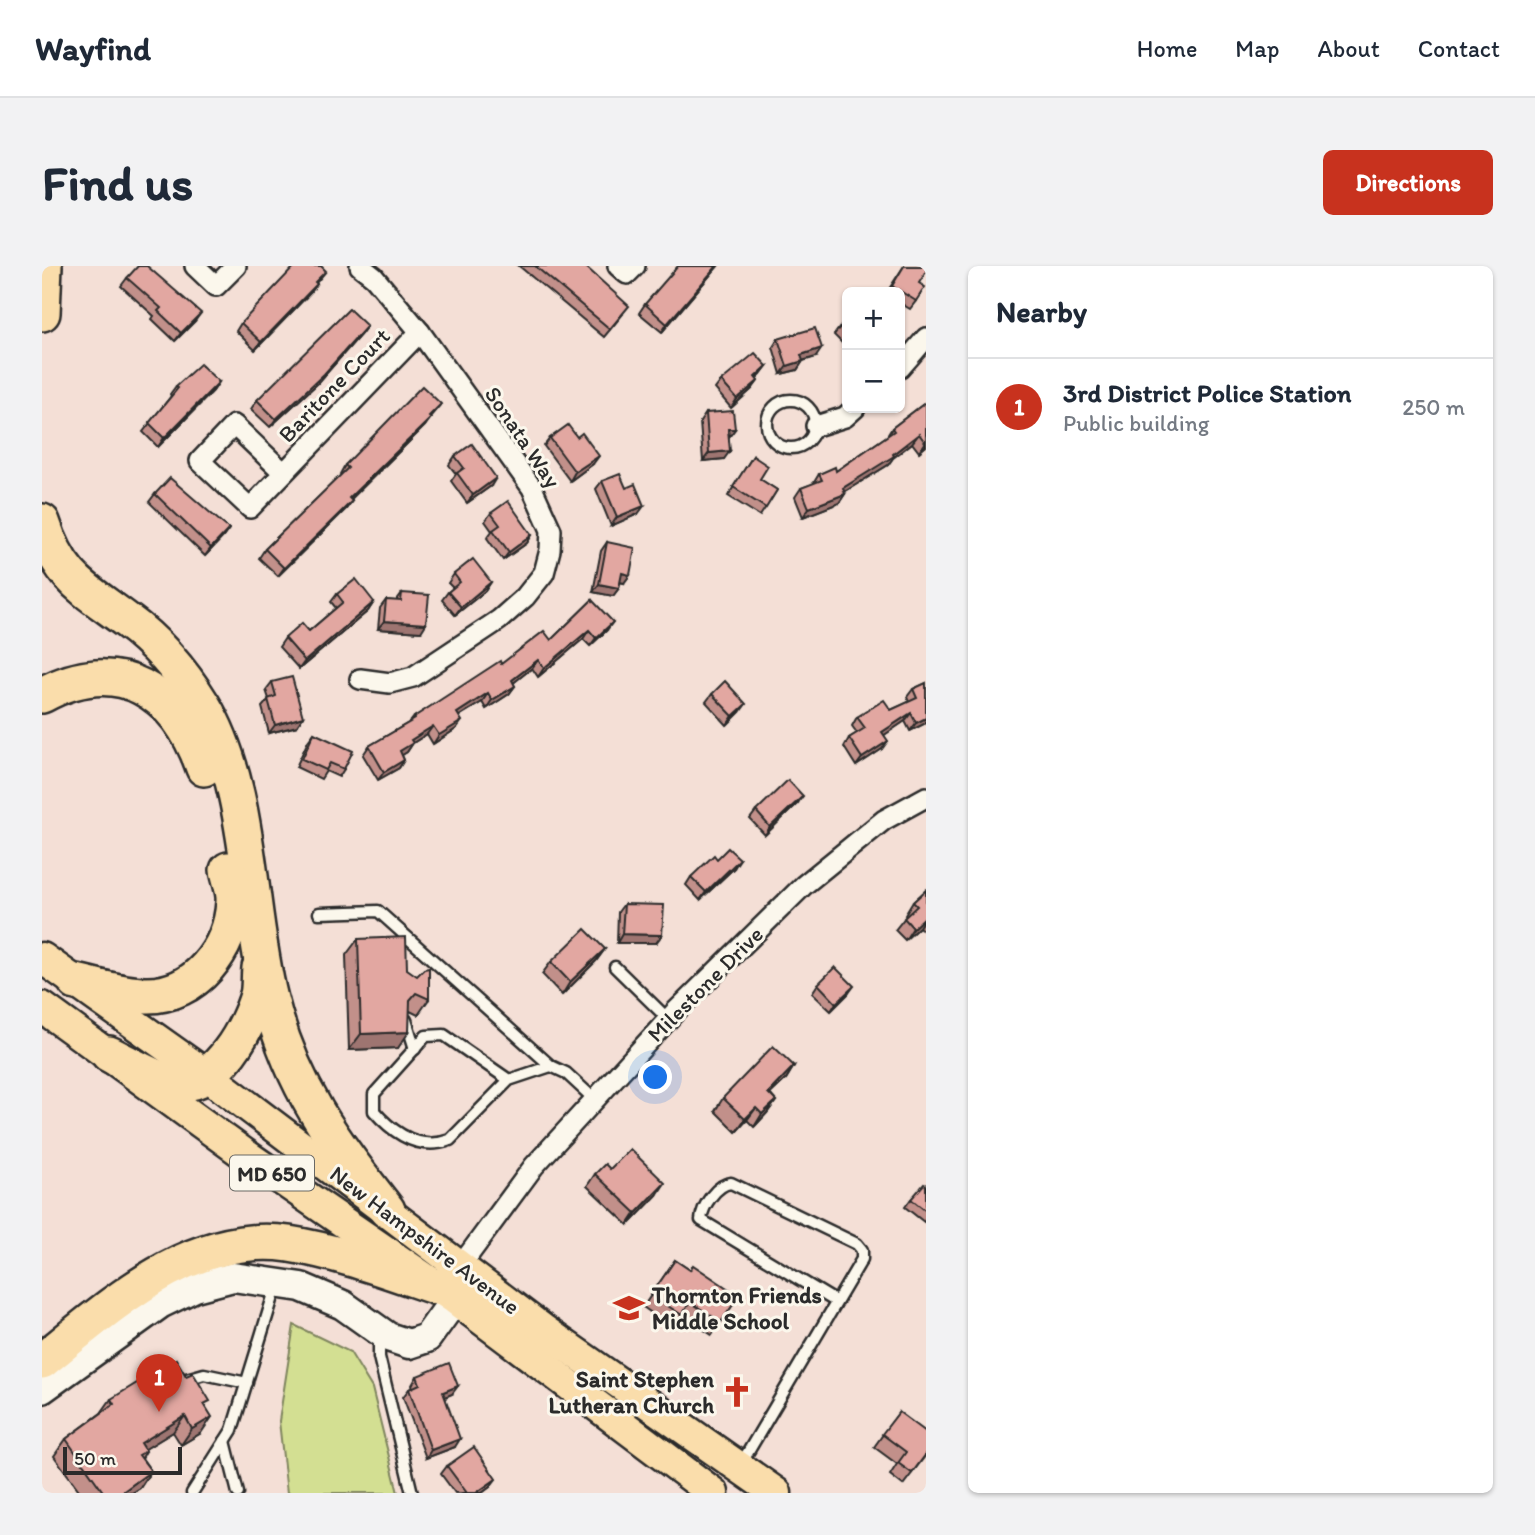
<!DOCTYPE html>
<meta charset="utf-8">
<style>
body{margin:0;font-family:Itim,sans-serif;background:#f2f2f3;color:#1f2937}
.controls{position:absolute;right:21px;top:21px;display:grid;overflow:hidden;border-radius:10px;box-shadow:0 2px 5px #0004}
.controls button{width:63px;height:63px;display:grid;place-items:center;padding:0;border:0;border-bottom:2px solid #e0e1e3;background:#fff;color:#1f2937;font:35px sans-serif}
.scale{position:absolute;left:21px;bottom:18px;width:119px;box-sizing:border-box;padding-left:7px;border:4px solid #2b2b2b;border-top:0;font-size:19px;line-height:24px;white-space:nowrap;color:#2b2b2b;-webkit-text-stroke:5px #fbf7ec;paint-order:stroke}
.you{position:absolute;left:614px;top:812px;width:24px;height:24px;margin:-18px;border:5px solid #fff;border-radius:50%;background:#1a73e8;box-shadow:0 0 0 10px #1a73e833}
.badge{display:grid;place-items:center;width:46px;height:46px;border-radius:50%;background:#c8321e;color:#fff;font-size:23px;font-weight:700}
.pin{position:absolute;translate:-50% -58px;filter:drop-shadow(0 2px 4px #0008)}
.pin::after{content:'';position:absolute;top:37px;width:24px;height:21px;background:inherit;clip-path:polygon(0 0,100% 0,50% 100%)}
.list{margin:0;padding:0;list-style:none}
h2{display:flex;justify-content:space-between;align-items:center;height:91px;margin:0;padding:0 28px;font-size:30px}
h2 small{font-size:23px;font-weight:400;color:#747a83}
.list li{display:grid;grid-template-columns:46px 1fr auto;gap:21px;align-items:center;box-sizing:border-box;height:98px;padding:0 28px;border-top:2px solid #e0e1e3}
.list b{display:block;font-size:26px;white-space:nowrap}
.list p{margin:0;font-size:23px;white-space:nowrap;color:#747a83}
.list em{font-size:23px;font-style:normal;color:#747a83}
.map{position:relative;flex:none;width:884px;height:1227px;overflow:hidden;border-radius:10px}
header{display:flex;align-items:center;gap:42px;box-sizing:border-box;height:98px;padding:0 35px;background:#fff;border-bottom:2px solid #e0e1e3}
header strong{font-size:33px}
nav{display:flex;gap:38px;margin-inline-start:auto;font-size:24px}
.intro{display:flex;align-items:center;justify-content:space-between;box-sizing:border-box;height:168px;padding:0 42px}
h1{margin:0;font-size:49px}
.button{padding:18px 32px;border-radius:10px;background:#c8321e;color:#fff;font-size:24px;font-weight:700}
main{display:flex;gap:42px;padding:0 42px}
aside{flex:1;background:#fff;border-radius:10px;box-shadow:0 2px 5px #0004}
.map>svg:first-child{display:block}
.green{fill:#d3df92;stroke:#7f855e;stroke-width:2}
.lines{fill:none;stroke-linecap:round;stroke-linejoin:round}
.lane-casing{stroke:#2b2b2b;stroke-width:15}
.street-casing{stroke:#2b2b2b;stroke-width:24}
.secondary-casing{stroke:#2b2b2b;stroke-width:33}
.primary-casing{stroke:#2b2b2b;stroke-width:35}
.highway-casing{stroke:#2b2b2b;stroke-width:40}
.lane{stroke:#fbf7ec;stroke-width:10}
.street{stroke:#fbf7ec;stroke-width:19}
.secondary{stroke:#fbf7ec;stroke-width:28}
.primary{stroke:#faddab;stroke-width:30}
.highway{stroke:#faddab;stroke-width:35}
.wall{fill:#c2908a;stroke:#2b2b2b;stroke-width:2}
.shaded-wall{fill:#9e7571;stroke:#2b2b2b;stroke-width:2}
.building{fill:#e2a7a1;stroke:#2b2b2b;stroke-width:2}
.labels{text-anchor:middle;dominant-baseline:central;stroke-width:6;stroke-linejoin:round;paint-order:stroke}
.shield{fill:#fbf7ec;stroke:#696865;stroke-width:2}
.shield-label{font-size:21px;font-weight:bold;fill:#2b2b2b}
.street-label{font-size:23px;fill:#2b2b2b;stroke:#fbf7ec}
.poi-label{font-size:23px;font-weight:bold;fill:#2b2b2b;stroke:#fbf7ec;text-anchor:start}
</style>
<header>
<strong>Wayfind</strong>
<nav><a>Home</a><a>Map</a><a>About</a><a>Contact</a></nav>
</header>
<div class="intro"><h1>Find us</h1><a class="button">Directions</a></div>
<main>
<div class="map">
<svg width="884" height="1227" viewBox="0 0 884 1227">
<rect width="100%" height="100%" fill="#f4dfd6"/>
<filter id="ink" filterUnits="userSpaceOnUse"><feTurbulence type="fractalNoise" baseFrequency=".0143" numOctaves="2"/><feDisplacementMap in="SourceGraphic" scale="14" xChannelSelector="R" yChannelSelector="G"/><feConvolveMatrix kernelMatrix="1 2 1 2 8 2 1 2 1" color-interpolation-filters="sRGB"/></filter>
<g filter="url(#ink)">
<polygon class="green" points="252,1059 308,1086 330,1122 356,1227 245,1227 237,1155"/>
<g class="lines">
<defs>
<g id="lane">
<circle cx="749" cy="158" r="24"/>
<polyline points="277,647 336,645 509,800"/>
<polyline points="573,701 626,753"/>
<polyline points="364,754 373,783"/>
<path d="M467 814 402 769 384 770 332 828V845C352 868 378 885 408 874L467 814 509 800 524 807 552 833"/>
<polyline points="337,1069 337,1091 370,1227"/>
<polyline points="141,1114 162,1108 205,1117"/>
<polyline points="183,1175 196,1227"/>
<path d="M699 1198 820 993V984L815 978 689 917C675 918 660 940 659 954L793 1035"/>
<polyline points="150,1227 190,1164 235,1018"/>
</g>
<g id="street">
<polyline points="153,0 174,20 194,0"/>
<polyline points="576,0 585,8 593,0"/>
<polyline points="858,102 884,72"/>
<polyline points="774,160 803,151 813,142"/>
<polyline points="241,206 192,159 158,195 208,242 378,66"/>
<polyline points="318,413 348,417 371,411 457,354 483,331 502,307 508,284 509,264 490,222 378,66 332,11 318,0"/>
<polyline points="417,1002 492,900 634,745 762,619 842,554 884,531"/>
</g>
<polyline id="secondary" points="0,1123 118,1038 153,1021 191,1011 259,1021 301,1039 346,1071 367,1078 385,1072 413,1033"/>
<g id="primary">
<polyline points="0,692 166,810 500,1063 734,1227"/>
<polyline points="0,741 201,887 413,1033 671,1227"/>
</g>
<g id="highway">
<polyline points="0,47 2,0"/>
<path d="M0 256C18 312 40 321 84 354 116 377 140 406 161 440 210 521 205 643 228 733 250 821 291 875 345 944"/>
<path d="M0 429C77 387 135 425 162 502"/>
<path d="M34 716C57 721 80 729 104 729 154 730 189 683 192 636 193 626 188 614 186 604"/>
<path d="M67 788C88 798 113 815 137 817 175 820 207 761 216 729 218 721 217 711 218 702"/>
<path d="M0 1095C70 1039 150 964 247 978 298 986 347 1005 395 1021"/>
</g>
</defs>
<use href="#lane" class="lane-casing"/>
<use href="#street" class="street-casing"/>
<use href="#secondary" class="secondary-casing"/>
<use href="#primary" class="primary-casing"/>
<use href="#highway" class="highway-casing"/>
<use href="#lane" class="lane"/>
<use href="#street" class="street"/>
<use href="#secondary" class="secondary"/>
<use href="#primary" class="primary"/>
<use href="#highway" class="highway"/>
</g>
<g class="wall">
<polygon points="477,0 543,0 581,48 562,71"/>
<polygon points="676,0 620,66 597,47 603,38"/>
<polygon points="862,0 877,17 874,35 868,43 858,37 858,26 845,26"/>
<polygon points="284,5 274,17 275,18 269,26 213,84 194,65 199,57"/>
<polygon points="85,12 153,55 133,75 110,53 112,50 79,20"/>
<polygon points="805,54 805,82 792,69 798,61"/>
<polygon points="325,60 319,68 276,117 228,161 209,143 215,134"/>
<polygon points="736,73 774,91 761,95 755,104 739,108 731,81"/>
<polygon points="725,100 714,113 716,115 710,123 689,142 673,123 679,115"/>
<polygon points="177,116 171,125 116,181 101,166 129,130 128,128 134,120"/>
<polygon points="884,136 884,180 877,186 870,177 851,192 846,199 802,226 803,228 797,237 761,251 753,231 759,222 771,218 777,208 794,205 845,170 850,162"/>
<polygon points="399,138 388,151 383,160 308,234 310,235 304,243 236,310 217,292 223,283 299,209 298,208 303,199"/>
<polygon points="664,147 693,163 687,171 682,193 661,195 658,156"/>
<polygon points="535,171 551,198 528,215 502,180 508,172"/>
<polygon points="413,190 449,220 425,237 409,215 414,208 407,199"/>
<polygon points="711,190 718,213 735,224 718,250 686,230"/>
<polygon points="560,215 584,222 596,248 569,260 554,223"/>
<polygon points="113,228 187,263 181,271 163,290 107,236"/>
<polygon points="449,247 490,269 485,277 461,294 445,272 450,265 443,255"/>
<polygon points="565,276 582,317 578,316 577,322 571,330 551,326 559,285"/>
<polygon points="412,308 449,316 443,325 413,349 400,334 406,326 411,322 406,317"/>
<polygon points="360,327 379,366 336,363 338,342 344,334 354,335"/>
<polygon points="295,328 332,336 326,345 257,403 237,381 243,372 267,365 294,342 289,336"/>
<polygon points="550,334 565,364 548,380 541,373 496,411 490,402 471,417 473,420 467,428 444,443 440,436 417,450 414,463 391,478 385,468 371,477 365,486 360,489 362,494 357,502 336,514 321,489 327,480 368,456 372,451 459,398 509,374"/>
<polygon points="230,416 261,451 255,460 227,467 220,441 227,433 224,424"/>
<polygon points="884,417 884,457 868,465 863,455 842,469 840,483 814,500 802,481 807,472 815,467 810,460 815,451 849,444 867,436 865,431 871,423"/>
<polygon points="670,428 698,446 685,459 664,436"/>
<polygon points="272,467 302,503 297,511 284,505 279,513 254,501 266,475"/>
<polygon points="755,538 723,569 708,553 714,545"/>
<polygon points="675,593 692,602 658,634 644,619 649,611"/>
<polygon points="884,624 884,667 877,661 863,674 853,664 864,650 863,649 871,636"/>
<polygon points="582,638 614,677 575,677 576,646"/>
<polygon points="316,673 365,703 387,733 376,749 368,745 356,782 307,784 304,689"/>
<polygon points="563,683 554,695 520,729 500,708 509,696"/>
<polygon points="776,718 806,728 789,745 770,727"/>
<polygon points="752,800 744,813 728,828 734,835 725,847 712,861 705,854 694,866 673,845 681,832"/>
<polygon points="553,908 615,929 586,959 545,920"/>
<polygon points="884,919 884,953 882,956 863,941 869,933"/>
<polygon points="633,994 648,1004 697,1030 670,1069 640,1049 631,1062 601,1041"/>
<polygon points="375,1110 410,1128 403,1131 413,1181 384,1192 361,1131 367,1123 371,1121 370,1119"/>
<polygon points="69,1133 164,1140 159,1167 139,1179 131,1166 103,1183 104,1185 100,1192 109,1205 98,1222 90,1227 39,1227 12,1190 24,1173 59,1147"/>
<polygon points="857,1146 884,1189 861,1219 848,1209 855,1198 832,1181"/>
<polygon points="405,1200 448,1221 440,1227 413,1227 399,1208"/>
</g>
<g class="shaded-wall">
<polygon points="675,0 676,0 620,66 625,58"/>
<polygon points="275,18 269,26 213,84 219,76"/>
<polygon points="159,47 153,55 133,75 139,67"/>
<polygon points="325,60 319,68 276,117 228,161 234,153"/>
<polygon points="780,82 774,91 753,97 759,89"/>
<polygon points="761,95 755,104 739,108 745,100"/>
<polygon points="725,100 719,108 707,119 713,111"/>
<polygon points="716,115 710,123 689,142 695,133"/>
<polygon points="177,116 171,125 116,181 122,172"/>
<polygon points="389,152 383,160 301,241 307,232"/>
<polygon points="686,163 693,163 687,171"/>
<polygon points="877,168 870,177 851,192 846,199 794,231 801,222 851,188"/>
<polygon points="884,176 884,180 877,186"/>
<polygon points="688,185 682,193 661,195 667,187"/>
<polygon points="557,190 551,198 528,215 533,206"/>
<polygon points="454,212 449,220 425,237 431,229"/>
<polygon points="803,228 797,237 761,251 767,242"/>
<polygon points="310,235 304,243 236,310 242,302"/>
<polygon points="602,240 596,248 569,260 575,251"/>
<polygon points="187,263 181,271 163,290 169,282"/>
<polygon points="490,269 485,277 461,294 467,286"/>
<polygon points="580,307 588,309 582,317 574,315"/>
<polygon points="449,316 443,325 413,349 419,341"/>
<polygon points="557,318 577,322 571,330 551,326"/>
<polygon points="332,336 326,345 257,403 263,395"/>
<polygon points="342,355 384,358 379,366 336,363"/>
<polygon points="571,356 565,364 548,380 554,372"/>
<polygon points="547,364 541,373 496,411 502,402"/>
<polygon points="496,394 490,402 464,423 470,414"/>
<polygon points="473,420 467,428 444,443 450,434"/>
<polygon points="446,427 440,436 409,455 415,447"/>
<polygon points="704,438 698,446 685,459 691,450"/>
<polygon points="869,447 863,455 835,474 840,466"/>
<polygon points="261,451 255,460 227,467 233,459"/>
<polygon points="884,452 884,457 868,465 874,457"/>
<polygon points="420,455 414,463 391,478 397,469"/>
<polygon points="391,460 385,468 371,477 365,486 352,494 358,485 369,474"/>
<polygon points="846,475 840,483 814,500 820,492"/>
<polygon points="362,494 357,502 336,514 342,506"/>
<polygon points="761,530 755,538 723,569 728,561"/>
<polygon points="698,593 692,602 658,634 664,626"/>
<polygon points="884,650 877,661 863,674 871,662"/>
<polygon points="580,668 620,669 614,677 575,677"/>
<polygon points="563,683 554,695 520,729 528,716"/>
<polygon points="812,720 806,728 789,745 794,737"/>
<polygon points="367,766 356,782 307,784 319,768"/>
<polygon points="752,800 744,813 717,839 726,827"/>
<polygon points="734,835 725,847 712,861 720,848"/>
<polygon points="714,842 705,854 694,866 703,853"/>
<polygon points="623,917 615,929 586,959 594,947"/>
<polygon points="416,1120 410,1128 395,1134 401,1126"/>
<polygon points="143,1150 131,1166 87,1193 99,1177"/>
<polygon points="170,1151 159,1167 139,1179 150,1163"/>
<polygon points="418,1173 413,1181 384,1192 389,1184"/>
<polygon points="109,1205 98,1222 90,1227 79,1227"/>
<polygon points="454,1213 448,1221 440,1227 434,1227"/>
</g>
<g class="building">
<polygon points="96,0 105,0 159,47 139,67 116,45 119,42 85,12"/>
<polygon points="253,0 279,0 284,5 273,16 275,18 219,76 199,57"/>
<polygon points="493,0 543,0 587,40 568,63"/>
<polygon points="636,0 675,0 625,58 603,38"/>
<polygon points="862,0 884,0 884,6 877,17 883,21 874,35 850,20"/>
<polygon points="307,43 325,60 282,108 234,153 215,134"/>
<polygon points="805,54 805,68 798,61"/>
<polygon points="773,62 780,82 759,89 761,95 745,100 736,73"/>
<polygon points="713,87 725,100 713,111 716,115 695,133 679,115"/>
<polygon points="158,98 177,116 122,172 107,157 136,122 134,120"/>
<polygon points="380,120 399,138 387,150 389,152 307,232 310,235 242,302 223,283 306,202 303,199"/>
<polygon points="884,136 884,176 883,176 877,168 851,188 852,190 801,222 803,228 767,242 759,222 780,214 777,208 793,201 794,205 852,165 850,162"/>
<polygon points="691,145 693,163 686,163 688,185 667,187 664,147"/>
<polygon points="526,159 535,171 540,167 557,190 533,206 508,172"/>
<polygon points="430,178 454,212 431,229 415,207 422,202 413,190"/>
<polygon points="711,190 726,200 718,213 735,224 724,242 691,221"/>
<polygon points="578,208 584,222 593,218 602,240 575,251 560,215"/>
<polygon points="128,212 187,263 169,282 113,228"/>
<polygon points="466,235 490,269 467,286 451,264 458,259 449,247"/>
<polygon points="565,276 593,282 588,309 580,307 577,322 557,318"/>
<polygon points="431,293 449,316 419,341 406,326 418,316 412,308"/>
<polygon points="314,313 332,336 263,395 243,372 260,357 267,365 301,336 295,328"/>
<polygon points="360,327 387,329 384,358 342,355 344,334 359,335"/>
<polygon points="550,334 571,356 554,372 547,364 502,402 496,394 470,414 473,420 450,434 446,427 415,447 420,455 397,469 391,460 369,474 371,477 358,485 362,494 342,506 327,480 373,453 372,451 458,395 459,398 502,365 509,374"/>
<polygon points="250,411 261,451 233,459 226,433 234,430 230,416"/>
<polygon points="683,415 704,438 691,450 670,428"/>
<polygon points="884,417 884,452 874,457 869,447 840,466 846,475 820,492 807,472 823,462 815,451 842,434 849,444 875,432 871,423"/>
<polygon points="272,467 311,485 302,503 288,497 284,504 260,493"/>
<polygon points="746,514 761,530 728,561 714,545"/>
<polygon points="686,582 698,593 664,626 649,611 672,589 675,593"/>
<polygon points="884,624 884,650 871,662 862,652 875,640 871,636"/>
<polygon points="582,638 622,639 620,669 580,668"/>
<polygon points="543,663 563,683 528,716 509,696"/>
<polygon points="364,671 365,703 375,710 382,703 387,702 387,733 374,727 368,734 367,766 319,768 316,673"/>
<polygon points="793,701 812,720 794,737 776,718"/>
<polygon points="731,780 752,800 726,827 734,835 720,848 714,842 703,853 681,832"/>
<polygon points="588,883 623,917 594,947 553,908 563,898 568,903"/>
<polygon points="882,918 884,919 884,945 869,933"/>
<polygon points="633,994 648,1004 651,999 697,1030 679,1056 648,1036 640,1049 609,1029"/>
<polygon points="134,1093 144,1110 151,1107 168,1135 162,1138 170,1151 150,1163 143,1150 99,1177 104,1185 97,1189 109,1205 79,1227 62,1227 24,1173 72,1138 69,1133"/>
<polygon points="407,1097 416,1120 401,1126 418,1173 389,1184 367,1123 378,1118 375,1110"/>
<polygon points="857,1146 884,1166 884,1188 870,1207 856,1197 864,1186 840,1168"/>
<polygon points="432,1181 454,1213 434,1227 425,1227 405,1200"/>
</g>
</g>
<defs>
<symbol id="school-bare" viewBox="-9 -9 18 18"><path d="M0-5L7-2L0 1L-7-2ZM-4 1L0 2.5L4 1V4Q0 6-4 4Z" fill="#c8321e" stroke="#fbf7ec" stroke-width="2.5" paint-order="stroke"/></symbol>
<symbol id="church-bare" viewBox="-9 -9 18 18"><path d="M-1.2-6h2.4v3.5h3.3v2.4h-3.3V6h-2.4V-.1h-3.3v-2.4h3.3Z" fill="#c8321e" stroke="#fbf7ec" stroke-width="2.5" paint-order="stroke"/></symbol>
</defs>
<g fill-rule="evenodd">
<use href="#school-bare" x="565" y="1020" width="44" height="44"/>
<use href="#church-bare" x="673" y="1104" width="44" height="44"/>
</g>
<g class="labels">
<rect class="shield" x="188" y="889.5" width="84" height="35" rx="5"/>
<g class="shield-label">
<text x="230" y="907">MD 650</text>
</g>
<g class="street-label">
<text transform="translate(292 119) rotate(-46)">Baritone Court</text>
<text transform="translate(481 171) rotate(56)">Sonata Way</text>
<text transform="translate(663 718) rotate(-45)">Milestone Drive</text>
<text transform="translate(383 974) rotate(37)">New Hampshire Avenue</text>
</g>
<g class="poi-label">
<text x="610" y="1029">Thornton Friends<tspan x="610" dy="26">Middle School</tspan></text>
<text x="672" y="1113" text-anchor="end">Saint Stephen<tspan x="672" dy="26">Lutheran Church</tspan></text>
</g>
</g>
</svg>
<div class="controls">
<button>+</button>
<button>−</button>
</div>
<div class="scale">50 m</div>
<div class="you"></div>
<div class="pin badge" style="left:117px;top:1146px">1</div>
</div>
<aside>
<h2>Nearby<small></small></h2>
<ul class="list">
<li><span class="badge">1</span><div><b>3rd District Police Station</b><p>Public building</p></div><em>250 m</em></li>
</ul>
</aside>
</main>
